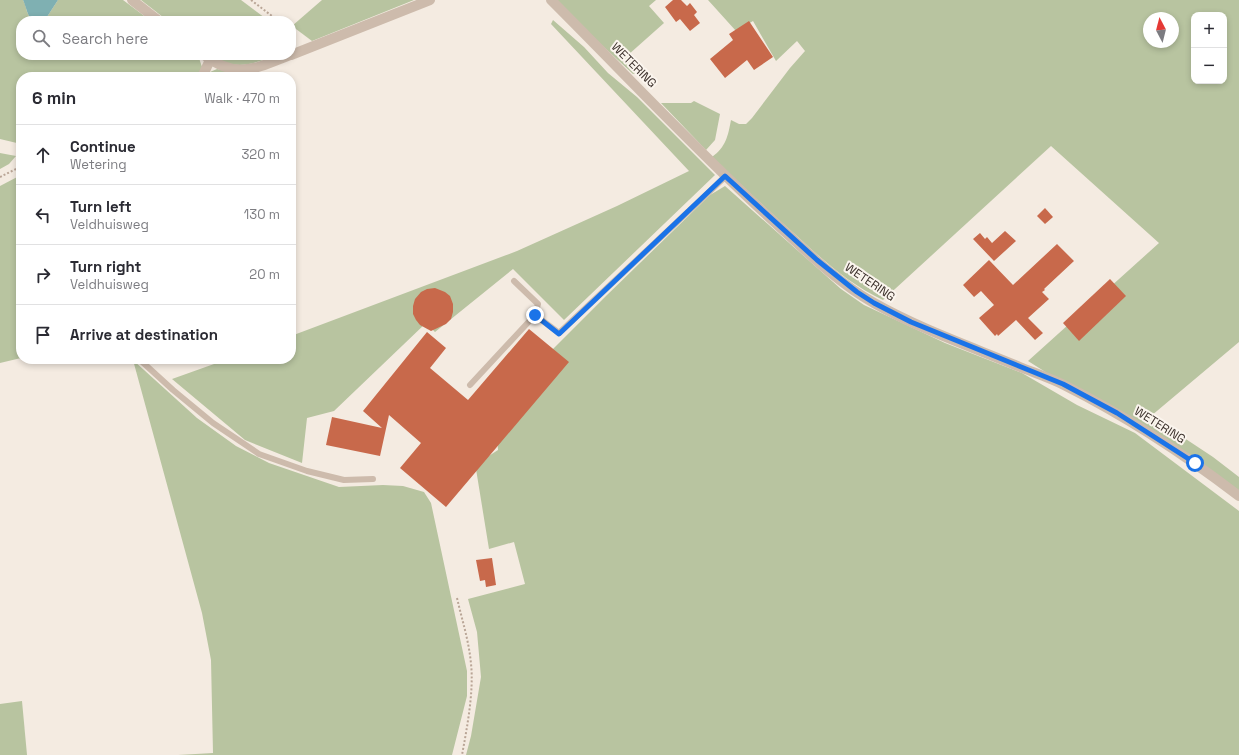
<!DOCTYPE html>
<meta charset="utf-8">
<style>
body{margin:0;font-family:"Space Grotesk",sans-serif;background:#f2f2f3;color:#2b2b33}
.controls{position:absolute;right:12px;top:12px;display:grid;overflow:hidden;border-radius:8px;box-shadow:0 2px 6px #0003}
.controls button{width:36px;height:36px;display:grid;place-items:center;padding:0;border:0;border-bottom:1px solid #e1e1e2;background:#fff;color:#2b2b33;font:20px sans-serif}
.compass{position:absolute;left:1143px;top:12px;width:36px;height:36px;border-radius:50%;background:#fff;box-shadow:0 2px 6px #0003;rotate:353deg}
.stop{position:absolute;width:12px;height:12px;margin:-9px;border:3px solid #1a73e8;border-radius:50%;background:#fff}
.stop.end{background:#1a73e8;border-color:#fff;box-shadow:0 1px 4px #0008}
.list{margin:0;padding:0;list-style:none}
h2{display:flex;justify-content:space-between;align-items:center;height:52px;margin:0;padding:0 16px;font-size:17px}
h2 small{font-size:13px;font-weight:400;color:#7c7c81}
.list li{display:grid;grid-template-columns:26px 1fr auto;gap:12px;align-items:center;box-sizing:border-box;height:60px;padding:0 16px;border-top:1px solid #e1e1e2}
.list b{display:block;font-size:15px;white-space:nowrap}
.list p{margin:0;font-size:13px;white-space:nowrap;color:#7c7c81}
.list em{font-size:13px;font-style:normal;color:#7c7c81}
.icon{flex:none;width:22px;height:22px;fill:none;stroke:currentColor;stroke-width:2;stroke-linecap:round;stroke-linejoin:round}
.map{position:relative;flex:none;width:1239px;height:755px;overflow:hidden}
.search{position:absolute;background:#fff;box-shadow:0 2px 6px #0003;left:16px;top:16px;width:280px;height:44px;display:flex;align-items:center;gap:10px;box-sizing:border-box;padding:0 14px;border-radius:16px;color:#7c7c81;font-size:15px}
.panel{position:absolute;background:#fff;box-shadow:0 2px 6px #0003;left:16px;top:72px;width:280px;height:292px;border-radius:16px}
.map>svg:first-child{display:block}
.green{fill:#b8c4a0;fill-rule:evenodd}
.water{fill:#7fb0b2}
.building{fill:#c8694b}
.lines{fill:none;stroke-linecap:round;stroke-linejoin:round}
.path{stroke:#b9a596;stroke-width:2;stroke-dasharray:2 2;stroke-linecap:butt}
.service{stroke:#cdbbac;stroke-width:6}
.minor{stroke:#cdbbac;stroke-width:10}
.route{stroke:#1a73e8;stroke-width:5}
.labels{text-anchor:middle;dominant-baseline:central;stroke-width:4;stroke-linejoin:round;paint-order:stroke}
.street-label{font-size:12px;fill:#3b302b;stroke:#fbf5ee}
</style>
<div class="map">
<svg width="1239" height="755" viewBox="0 0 1239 755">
<rect width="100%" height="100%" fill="#f4ebe1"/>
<g class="green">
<path d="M0 0H23C28 9 25 16 36 21H21V55H195L199 58 202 67 197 77H21V144L0 139Z"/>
<polygon points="58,0 123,0 151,21 39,21 45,20"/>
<polygon points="141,0 241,0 269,21 168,21"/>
<polygon points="322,0 414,0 312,41 292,26"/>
<polygon points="553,0 656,0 649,6 664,23 628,55 634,64 636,73 633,74"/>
<path d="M708 0H1239V342L1151 416 1213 457 1239 477V494L1028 361 1159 243 1051 146 883 300C849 284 824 261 797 236 768 210 740 184 712 157 726 147 728 136 731 120L739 124H746L752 118 790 68 805 51 797 41 776 61 753 21 736 31ZM1194 15H1224V81H1194ZM1149 18H1173V42H1149Z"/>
<polygon points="553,20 584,47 608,73 637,97 715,175 564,320 513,269 435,332 426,323 334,411 307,418 302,463 245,440 172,379 228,359 291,359 291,336 517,251 617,206 689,171 551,24"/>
<path d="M213 55H276C253 64 234 72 213 55Z"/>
<polygon points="217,69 240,74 256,73 247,77 207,77 210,72"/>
<polygon points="694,101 720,114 715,140 706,150 661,103 691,103"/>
<polygon points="0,153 16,156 9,164 0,169"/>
<polygon points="21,175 21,358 0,363 0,186"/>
<polygon points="725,186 841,289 864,305 945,343 1022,373 1077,405 1135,433 1239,511 1239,755 466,755 471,736 481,677 477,632 468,599 525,584 514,542 489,549 476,469 481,461 498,450 495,407 606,296 710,195"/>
<polygon points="133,360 197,418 236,446 269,463 339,487 383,485 403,486 424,492 431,503 467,671 467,696 452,755 178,755 213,753 211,660 202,613"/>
<polygon points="22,701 27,755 0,755 0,704"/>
</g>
<path class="water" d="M23 0H58L45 20C26 23 29 13 23 0Z"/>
<g class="building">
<polygon points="673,0 681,0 687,6 690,3 697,12 694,15 700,23 690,31 680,19 676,22 665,7"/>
<polygon points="749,21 773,57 754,70 747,60 725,78 710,59 733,40 729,34"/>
<polygon points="1045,208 1053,217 1045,224 1037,216"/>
<polygon points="1005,231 1016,241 994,261 973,239 980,233 985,239 987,237 992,243"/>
<polygon points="1057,244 1074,261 1044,289 1045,290 1042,292 1049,299 1028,318 1043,333 1035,340 1016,320 998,336 997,334 995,336 979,318 994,305 981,291 974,297 963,285 989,260 1013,285"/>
<polygon points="1110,279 1126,296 1079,341 1063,323"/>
<polygon points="435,288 445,292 450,296 453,304 453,312 451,319 446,324 431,331 420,325 416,320 413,314 413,306 415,299 421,292 427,289"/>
<polygon points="529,329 569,362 446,507 400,468 421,443 389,415 380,456 326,445 332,417 382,428 363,411 427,332 446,348 430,368 468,400"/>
<polygon points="492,558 496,585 486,587 485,580 480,581 476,560"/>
</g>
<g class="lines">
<g class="path">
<polyline points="251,0 272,16"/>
<polyline points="0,177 16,169 21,164"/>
<path d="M457 598C462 620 469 641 471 664 474 691 467 728 462 755"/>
</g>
<g class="service">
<polyline points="514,281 538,304 535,315 559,333 725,177"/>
<polyline points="139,359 173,390 213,423 259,454 307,471 344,480 373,479"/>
<polyline points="470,385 535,315"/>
</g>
<g class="minor">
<polyline points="132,0 159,21"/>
<path d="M551 0C624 73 695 149 771 219 803 248 836 282 874 303 920 329 972 347 1020 367 1035 373 1050 378 1064 385 1126 416 1184 454 1239 496"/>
<path d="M204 55C237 80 256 68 290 55"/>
<polyline points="291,55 430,0"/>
<polyline points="202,77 210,60"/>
</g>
</g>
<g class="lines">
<polyline class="route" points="535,315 559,334 725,176 817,260 857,292 874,303 911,322 1063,384 1117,413 1195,463"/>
</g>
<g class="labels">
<g class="street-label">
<text transform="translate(634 65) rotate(45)">WETERING</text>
<text transform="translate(870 282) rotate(34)">WETERING</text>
<text transform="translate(1160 425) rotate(32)">WETERING</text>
</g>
</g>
</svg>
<div class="controls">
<button>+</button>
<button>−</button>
</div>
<svg class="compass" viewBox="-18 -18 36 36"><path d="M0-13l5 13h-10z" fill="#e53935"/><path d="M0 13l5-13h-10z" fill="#7c7c81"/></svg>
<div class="stop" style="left:1195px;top:463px"></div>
<div class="stop end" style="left:535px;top:315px"></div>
<div class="search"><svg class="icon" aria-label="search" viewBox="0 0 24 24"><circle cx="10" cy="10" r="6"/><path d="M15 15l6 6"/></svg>Search here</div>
<section class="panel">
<h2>6 min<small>Walk · 470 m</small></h2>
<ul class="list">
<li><svg class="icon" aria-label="ahead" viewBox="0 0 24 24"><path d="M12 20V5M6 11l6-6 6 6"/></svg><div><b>Continue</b><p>Wetering</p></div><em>320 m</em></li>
<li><svg class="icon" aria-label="left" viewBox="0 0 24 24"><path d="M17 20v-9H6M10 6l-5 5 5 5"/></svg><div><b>Turn left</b><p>Veldhuisweg</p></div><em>130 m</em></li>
<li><svg class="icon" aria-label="right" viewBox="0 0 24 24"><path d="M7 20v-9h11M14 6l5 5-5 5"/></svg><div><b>Turn right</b><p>Veldhuisweg</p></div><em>20 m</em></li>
<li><svg class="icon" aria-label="arrive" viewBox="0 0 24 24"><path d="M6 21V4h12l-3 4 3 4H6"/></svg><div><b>Arrive at destination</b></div></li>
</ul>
</section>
</div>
